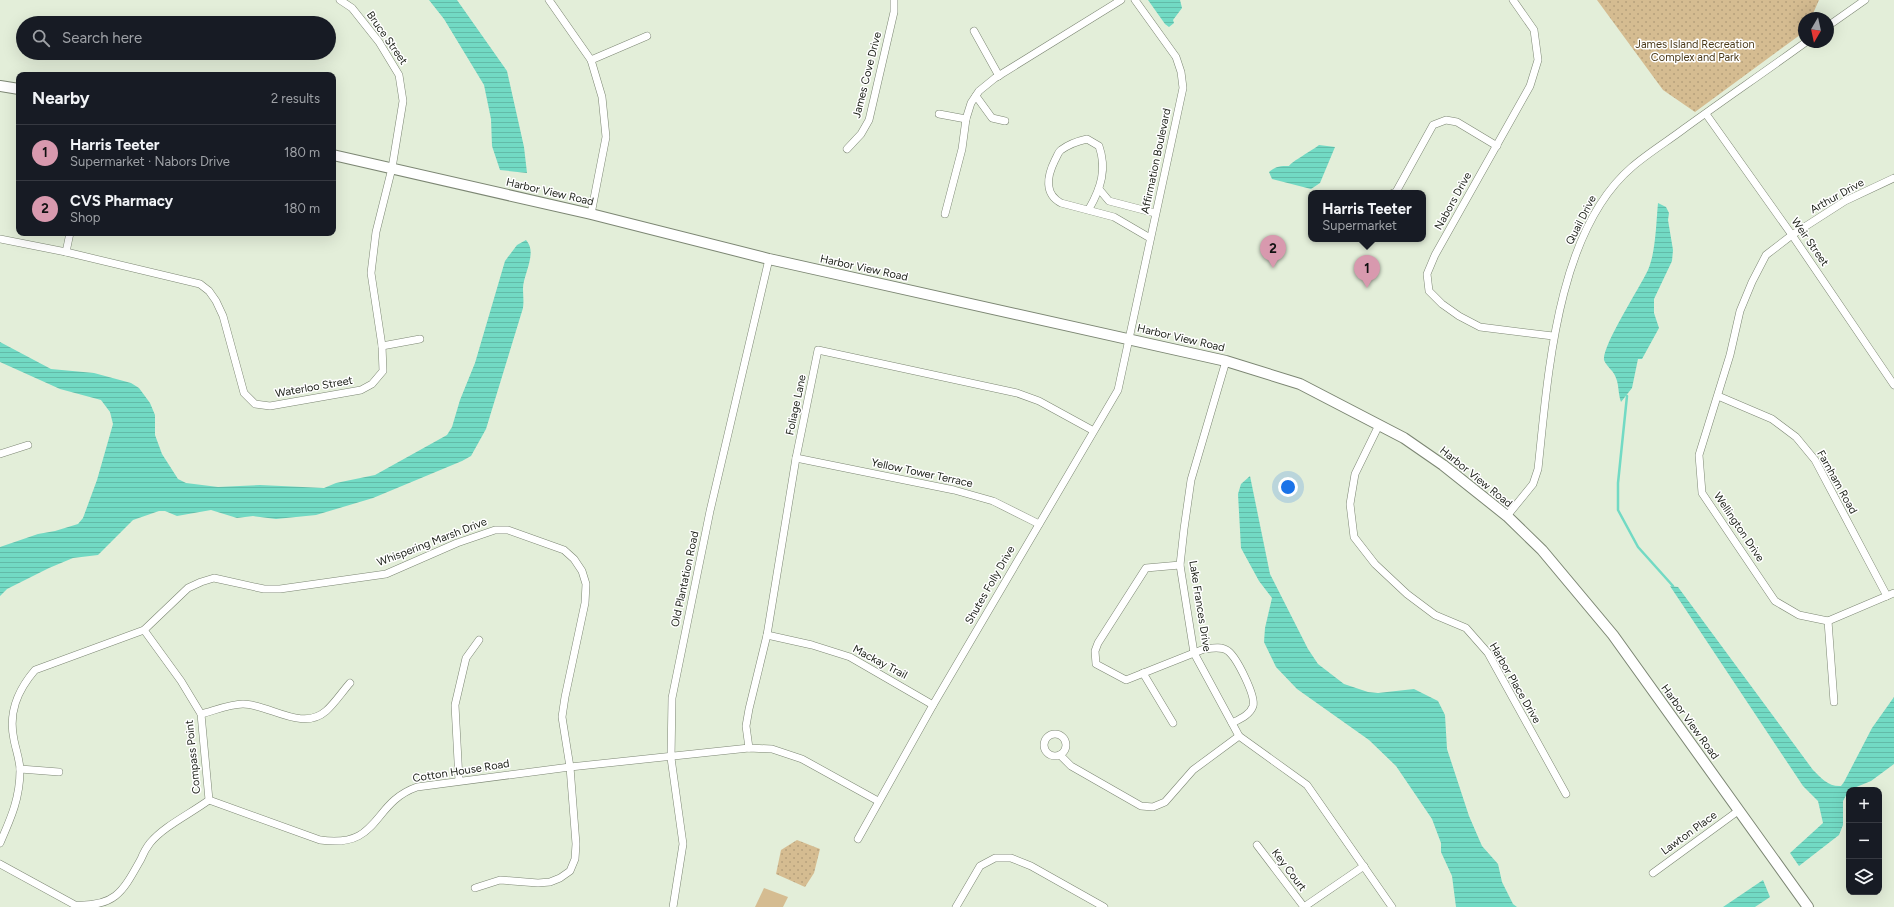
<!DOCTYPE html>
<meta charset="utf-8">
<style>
body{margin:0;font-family:Figtree,sans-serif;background:#20242c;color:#f1f3f6}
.controls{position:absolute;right:12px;bottom:12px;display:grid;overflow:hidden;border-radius:8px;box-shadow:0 4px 16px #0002}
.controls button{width:36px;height:36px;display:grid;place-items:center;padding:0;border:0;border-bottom:1px solid #363941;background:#171b24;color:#f1f3f6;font:20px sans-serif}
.compass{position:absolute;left:1798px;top:12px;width:36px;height:36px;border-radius:50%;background:#171b24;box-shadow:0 4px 16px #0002;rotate:189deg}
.you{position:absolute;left:1288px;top:487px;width:14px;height:14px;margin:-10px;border:3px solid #fff;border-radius:50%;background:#1a73e8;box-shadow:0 0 0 6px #1a73e833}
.badge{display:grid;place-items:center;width:26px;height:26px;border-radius:50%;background:#d899ae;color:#111;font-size:13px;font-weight:700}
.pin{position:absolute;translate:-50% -33px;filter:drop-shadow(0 1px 2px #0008)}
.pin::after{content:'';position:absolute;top:21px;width:14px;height:12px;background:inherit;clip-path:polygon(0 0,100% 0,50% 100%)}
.popup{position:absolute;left:1308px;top:190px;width:118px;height:52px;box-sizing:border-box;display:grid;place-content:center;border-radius:8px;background:#171b24;filter:drop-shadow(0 1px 3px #0005);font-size:13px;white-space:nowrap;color:#9ea1a6}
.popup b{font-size:15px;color:#f1f3f6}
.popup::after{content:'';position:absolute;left:50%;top:100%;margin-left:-8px;border:8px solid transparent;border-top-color:#171b24}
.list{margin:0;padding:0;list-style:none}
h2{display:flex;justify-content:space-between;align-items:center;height:52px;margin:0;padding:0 16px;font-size:17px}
h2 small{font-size:13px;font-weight:400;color:#9ea1a6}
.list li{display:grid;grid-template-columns:26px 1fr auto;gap:12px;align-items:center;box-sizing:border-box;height:56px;padding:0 16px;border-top:1px solid #363941}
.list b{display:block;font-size:15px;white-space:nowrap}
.list p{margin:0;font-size:13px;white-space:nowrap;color:#9ea1a6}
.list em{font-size:13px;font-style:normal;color:#9ea1a6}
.icon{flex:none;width:22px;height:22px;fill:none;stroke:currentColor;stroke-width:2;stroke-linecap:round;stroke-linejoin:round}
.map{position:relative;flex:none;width:1894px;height:907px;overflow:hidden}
.search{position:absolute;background:#171b24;box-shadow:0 4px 16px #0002;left:16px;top:16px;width:320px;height:44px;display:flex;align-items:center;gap:10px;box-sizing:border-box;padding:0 14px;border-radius:22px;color:#9ea1a6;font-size:15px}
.panel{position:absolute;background:#171b24;box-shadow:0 4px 16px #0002;left:16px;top:72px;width:320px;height:164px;border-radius:8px}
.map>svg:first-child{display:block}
.park{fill:url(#park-dots)}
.pitch{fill:#d5bc91}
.water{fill:url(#water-rules)}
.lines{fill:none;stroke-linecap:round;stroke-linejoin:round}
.stream{stroke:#72dac4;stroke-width:2.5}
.minor-casing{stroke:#7c8673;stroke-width:8}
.secondary-casing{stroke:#7c8673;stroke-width:12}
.minor{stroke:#fff;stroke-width:7}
.secondary{stroke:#fff;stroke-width:10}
.labels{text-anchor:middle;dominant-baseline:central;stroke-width:3;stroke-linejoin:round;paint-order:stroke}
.street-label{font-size:11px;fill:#1a1e16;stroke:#fff}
.park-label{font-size:11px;fill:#4a3919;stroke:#fff}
</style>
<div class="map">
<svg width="1894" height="907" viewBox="0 0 1894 907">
<defs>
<pattern id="park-dots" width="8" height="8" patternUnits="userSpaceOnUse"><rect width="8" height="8" fill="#d5bc91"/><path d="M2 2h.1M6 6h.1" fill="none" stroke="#b6a17c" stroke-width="1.8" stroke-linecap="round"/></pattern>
<pattern id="water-rules" width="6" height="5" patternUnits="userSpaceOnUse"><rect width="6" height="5" fill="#72dac4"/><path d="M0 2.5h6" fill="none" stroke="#62bba8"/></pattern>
</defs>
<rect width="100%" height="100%" fill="#e3eed9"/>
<g class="park">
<polygon points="1597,0 1819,0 1811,18 1804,18 1804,32 1695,112 1663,90"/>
<polygon points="797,840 820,849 814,873 805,887 776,874 781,850"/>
</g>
<polygon class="pitch" points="764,888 788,897 783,907 755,907"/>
<g class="water">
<polygon points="429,0 457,0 507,71 524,147 527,173 500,170 492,146 491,119 484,85 444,19"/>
<polygon points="1148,0 1180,0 1182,8 1173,20 1174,23 1169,27 1165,24"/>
<path d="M1319 145 1335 147 1320 183 1311 189 1272 179 1269 172C1276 166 1280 166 1289 166 1291 162 1313 150 1319 145Z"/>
<path d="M1658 203 1666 207 1669 213 1668 220 1673 250 1672 261 1654 299V313L1659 328 1642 359H1638L1632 388 1621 402C1618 394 1619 385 1616 378 1614 371 1606 366 1604 360 1602 346 1640 287 1648 270 1656 251 1656 224 1658 203Z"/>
<path d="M526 240C538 253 523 274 523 289 523 295 524 301 523 308L486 429 471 456 462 461 373 498 316 515 276 519 253 516 237 518 211 510 177 516 165 511H159L133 520 98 555 73 558 49 568 7 589 0 596V547L38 534 55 531 78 524 83 518 97 480 113 424 110 412 101 400 60 389 0 362V342L51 369 94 373 131 383 139 388 150 403 155 415V435L162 454 178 479 186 483 218 487 260 485 324 488 336 483 375 475 447 435 452 427 460 400 475 363 505 261 517 245Z"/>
<polygon points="1250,476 1270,574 1308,649 1318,664 1344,684 1368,692 1378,693 1414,689 1438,701 1445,715 1447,749 1469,816 1482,846 1498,864 1502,882 1513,904 1517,907 1456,907 1452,876 1441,852 1441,843 1432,819 1396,766 1369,740 1297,689 1276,667 1264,642 1265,628 1272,598 1259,581 1241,548 1238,494 1241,484"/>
<path d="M1670 586 1678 587 1813 770C1821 778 1829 787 1841 786L1844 782 1872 728 1894 697V764L1871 781 1849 790 1843 801V825L1839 835 1799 866 1790 853 1823 823 1818 801 1803 786Z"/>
<polygon points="1763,880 1770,897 1755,907 1723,907"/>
</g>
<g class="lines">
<polyline class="stream" points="1627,396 1618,483 1618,510 1638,547 1673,586"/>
<defs>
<g id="minor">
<polyline points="549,0 591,60 602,97 606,137 591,214"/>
<polyline points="1513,0 1534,30 1538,60 1530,86 1435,255 1427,274 1429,291 1442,304 1459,316 1480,327 1553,336"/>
<polyline points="1828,26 1865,0"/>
<polyline points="974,31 999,76"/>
<polyline points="591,60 647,36"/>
<polyline points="976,96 992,118 1005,121"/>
<polyline points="939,114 966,119"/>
<polyline points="1706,114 1792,235 1894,385"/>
<polyline points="847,149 861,134 869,120 894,12 894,0"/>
<polyline points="1894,178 1845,201 1792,235 1766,255 1752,282 1740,311 1730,355 1699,455 1702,493 1775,601 1799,615 1828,621 1894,593"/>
<polyline points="1099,189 1109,201 1155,213"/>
<polyline points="1393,193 1396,192 1433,125 1446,120 1457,122 1497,146"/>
<path d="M1089 209C1101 188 1107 169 1099 146L1087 139C1078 141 1069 144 1061 150 1058 152 1057 157 1055 160 1047 176 1044 194 1061 203L1114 217 1150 238"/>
<polyline points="945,214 962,149 966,119 971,103 979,91 995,78 1121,0"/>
<polyline points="0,239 66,252 200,284 209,291 216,301 223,316 244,393 255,404 270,406 361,390 372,384 383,371 382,346 371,273 376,232 392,168 403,101 399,75 379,42 352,8 340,0"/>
<polyline points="66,252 70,233"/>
<polyline points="382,346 420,339"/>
<polyline points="1226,361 1191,480 1184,529 1180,565 1194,653 1239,736 1307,785 1392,907"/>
<polyline points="1718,396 1772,419 1796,437 1815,460 1887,596"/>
<polyline points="1379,425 1355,474 1350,504 1354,537 1375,564 1407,594 1435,615 1466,628 1488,653 1566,794"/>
<polyline points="0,454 28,445"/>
<polyline points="796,458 954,490 993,501 1039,524"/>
<path d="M1507 516 1533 484 1538 469C1548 377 1556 232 1632 167 1648 153 1668 141 1685 128 1725 99 1766 71 1806 42"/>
<path d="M1180 565 1146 568 1098 643 1095 651 1096 664 1126 680 1204 649C1212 648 1222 646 1228 651 1237 658 1256 696 1253 706 1250 715 1240 719 1232 723"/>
<polyline points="1828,621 1834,702"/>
<polyline points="767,635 812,645 850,657 933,705"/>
<polyline points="1143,673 1173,723"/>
<path d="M201 714C213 711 230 704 243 704 269 704 302 732 326 711 335 703 342 692 350 683"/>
<circle cx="1055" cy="745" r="11"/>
<polyline points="749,748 746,726 749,709 767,635 796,458 818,350 1017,393 1039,401 1092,430"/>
<polyline points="1060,755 1071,766 1141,806 1153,807 1165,802 1193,770 1239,736"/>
<polyline points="20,769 59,772"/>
<polyline points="459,780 455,705 466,658 479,640"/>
<path d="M209 800 320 840C381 849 371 803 417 787L570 767 749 748 772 749 802 759 878 801"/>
<polyline points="858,839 933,705 1118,390 1183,88 1181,72 1176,57 1135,0"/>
<path d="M0 843C11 818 20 798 20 770 20 761 16 750 14 740 8 713 17 691 35 670L144 630 188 588 201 582 214 578 264 589H280L386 574 457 543 495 530H508L564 550 574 559 582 571 586 584 585 603 565 697 562 717 570 767 576 844 575 859 570 871 560 878 550 882 538 883 500 880 475 888"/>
<polyline points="1257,845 1304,907"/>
<path d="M0 864 75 905C116 907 123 891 141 859 143 854 146 848 150 843 164 826 190 814 209 800L201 714 181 681 144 630"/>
<polyline points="1653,873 1738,811"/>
<polyline points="673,907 683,844 671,758 672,698 710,511 769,259"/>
<polyline points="956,907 980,866 995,858 1011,858 1031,866 1104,907"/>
<polyline points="1304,907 1364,866"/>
</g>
<g id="secondary">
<polyline points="0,86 19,89"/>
<polyline points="333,155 591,214 769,259 1226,361 1300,384 1404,438 1443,465 1507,516 1542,550 1613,635 1808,907"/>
</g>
</defs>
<use href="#minor" class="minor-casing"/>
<use href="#secondary" class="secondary-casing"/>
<use href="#minor" class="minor"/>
<use href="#secondary" class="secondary"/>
</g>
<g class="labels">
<g class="street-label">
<text transform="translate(387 38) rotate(55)">Bruce Street</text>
<text transform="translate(867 75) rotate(-76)">James Cove Drive</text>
<text transform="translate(1156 161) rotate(-78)">Affirmation Boulevard</text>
<text transform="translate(550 192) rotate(13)">Harbor View Road</text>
<text transform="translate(1837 196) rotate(-29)">Arthur Drive</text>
<text transform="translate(1453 201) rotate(-61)">Nabors Drive</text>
<text transform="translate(1581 220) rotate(-63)">Quail Drive</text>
<text transform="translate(1810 242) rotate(55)">Weir Street</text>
<text transform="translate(864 268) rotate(12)">Harbor View Road</text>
<text transform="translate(1181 338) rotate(13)">Harbor View Road</text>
<text transform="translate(314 387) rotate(-10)">Waterloo Street</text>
<text transform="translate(796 405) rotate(-78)">Foliage Lane</text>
<text transform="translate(922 473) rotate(12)">Yellow Tower Terrace</text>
<text transform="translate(1476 477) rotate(39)">Harbor View Road</text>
<text transform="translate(1837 482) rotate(61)">Farnham Road</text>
<text transform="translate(1739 527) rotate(56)">Wellington Drive</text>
<text transform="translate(432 542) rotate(-21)">Whispering Marsh Drive</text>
<text transform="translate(685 579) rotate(-78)">Old Plantation Road</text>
<text transform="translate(990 585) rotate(-60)">Shutes Folly Drive</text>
<text transform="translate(1200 606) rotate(81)">Lake Frances Drive</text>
<text transform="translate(880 662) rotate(28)">Mackay Trail</text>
<text transform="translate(1515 683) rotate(60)">Harbor Place Drive</text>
<text transform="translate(1690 722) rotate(54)">Harbor View Road</text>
<text transform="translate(193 757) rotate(-96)">Compass Point</text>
<text transform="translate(461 771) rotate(-9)">Cotton House Road</text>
<text transform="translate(1689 833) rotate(-36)">Lawton Place</text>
<text transform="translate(1289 870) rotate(53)">Key Court</text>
</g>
<g class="park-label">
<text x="1695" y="44">James Island Recreation<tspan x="1695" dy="13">Complex and Park</tspan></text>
</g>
</g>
</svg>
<div class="controls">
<button>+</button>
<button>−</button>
<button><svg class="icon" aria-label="layers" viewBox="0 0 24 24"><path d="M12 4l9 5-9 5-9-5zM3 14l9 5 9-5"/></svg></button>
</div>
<svg class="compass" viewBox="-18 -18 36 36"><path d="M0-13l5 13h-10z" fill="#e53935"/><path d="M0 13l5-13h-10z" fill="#9ea1a6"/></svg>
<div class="you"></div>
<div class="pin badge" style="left:1367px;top:288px">1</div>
<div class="popup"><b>Harris Teeter</b>Supermarket</div>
<div class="pin badge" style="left:1273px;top:268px">2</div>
<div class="search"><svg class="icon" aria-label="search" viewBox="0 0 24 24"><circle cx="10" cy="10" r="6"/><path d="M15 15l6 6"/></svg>Search here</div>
<section class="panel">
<h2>Nearby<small>2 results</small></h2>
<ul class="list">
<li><span class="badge">1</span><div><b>Harris Teeter</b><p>Supermarket · Nabors Drive</p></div><em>180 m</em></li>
<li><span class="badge">2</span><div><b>CVS Pharmacy</b><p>Shop</p></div><em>180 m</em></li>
</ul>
</section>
</div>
